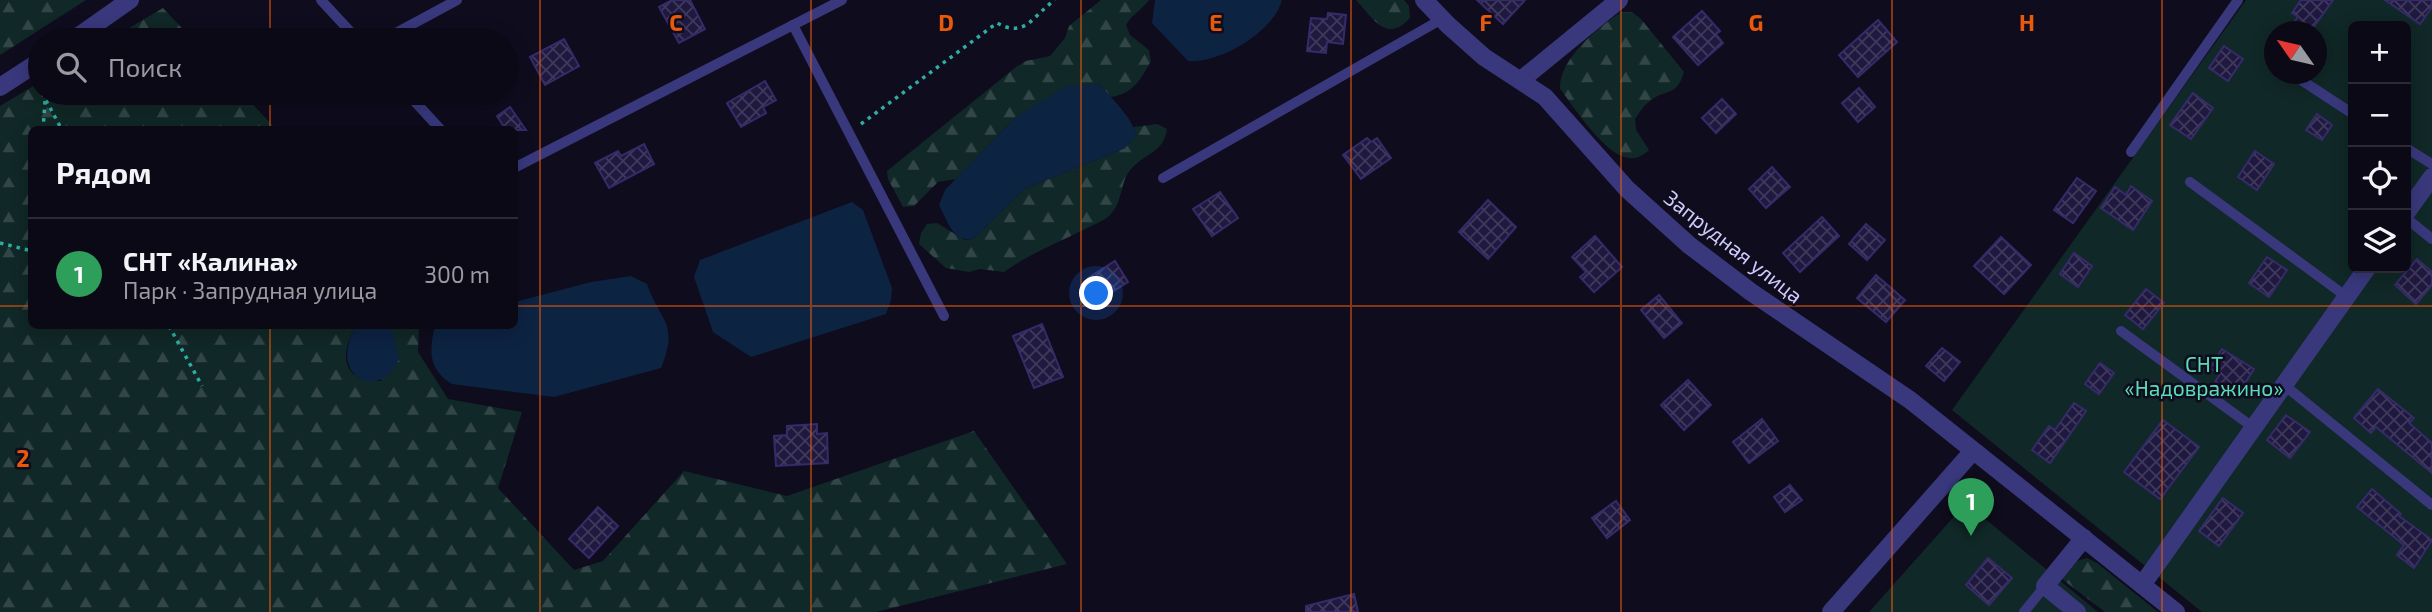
<!DOCTYPE html>
<html lang="ru">
<meta charset="utf-8">
<style>
body{margin:0;font-family:"Exo 2",sans-serif;background:#14121f;color:#f1f3f6}
.controls{position:absolute;right:21px;top:21px;display:grid;overflow:hidden;border-radius:10px;box-shadow:0 4px 18px #0003}
.controls button{width:63px;height:63px;display:grid;place-items:center;padding:0;border:0;border-bottom:2px solid #2b2a35;background:#0b0916;color:#f1f3f6;font:35px sans-serif}
.compass{position:absolute;left:2264px;top:21px;width:63px;height:63px;border-radius:50%;background:#0b0916;box-shadow:0 4px 18px #0003;rotate:304deg}
.you{position:absolute;left:1097px;top:294px;width:24px;height:24px;margin:-18px;border:5px solid #fff;border-radius:50%;background:#1a73e8;box-shadow:0 0 0 10px #1a73e833}
.badge{display:grid;place-items:center;width:46px;height:46px;border-radius:50%;background:#05e0f0;color:#fff;font-size:23px;font-weight:700}
.pin{position:absolute;translate:-50% -58px;filter:drop-shadow(0 2px 4px #0008)}
.pin::after{content:'';position:absolute;top:37px;width:24px;height:21px;background:inherit;clip-path:polygon(0 0,100% 0,50% 100%)}
.list{margin:0;padding:0;list-style:none}
h2{display:flex;justify-content:space-between;align-items:center;height:91px;margin:0;padding:0 28px;font-size:30px}
h2 small{font-size:23px;font-weight:400;color:#9a9aa1}
.list li{display:grid;grid-template-columns:46px 1fr auto;gap:21px;align-items:center;box-sizing:border-box;height:112px;padding:0 28px;border-top:2px solid #2b2a35}
.list b{display:block;font-size:26px;white-space:nowrap}
.list p{margin:0;font-size:23px;white-space:nowrap;color:#9a9aa1}
.list em{font-size:23px;font-style:normal;color:#9a9aa1}
.icon{flex:none;width:38px;height:38px;fill:none;stroke:currentColor;stroke-width:2;stroke-linecap:round;stroke-linejoin:round}
.map{position:relative;flex:none;width:2432px;height:612px;overflow:hidden}
.search{position:absolute;background:#0b0916;box-shadow:0 4px 18px #0003;left:28px;top:28px;width:490px;height:77px;display:flex;align-items:center;gap:18px;box-sizing:border-box;padding:0 24px;border-radius:38px;color:#9a9aa1;font-size:26px}
.panel{position:absolute;background:#0b0916;box-shadow:0 4px 18px #0003;left:28px;top:126px;width:490px;height:203px;border-radius:10px}
.map>svg:first-child{display:block}
.green{fill:#102827;fill-rule:evenodd}
.forest{fill:url(#forest-firs)}
.water{fill:#0d2342}
.building{fill:url(#building-cross-hatch);stroke:#362b6a;stroke-width:2}
.lines{fill:none;stroke-linecap:round;stroke-linejoin:round}
.path{stroke:#2fada2;stroke-width:3.5;stroke-dasharray:3.5 5;stroke-linecap:butt}
.service{stroke:#39387d;stroke-width:10}
.minor{stroke:#39387d;stroke-width:18}
.grid{fill:none;stroke:#e8590c;stroke-width:2;stroke-opacity:0.55}
.labels{text-anchor:middle;dominant-baseline:central;stroke-width:5;stroke-linejoin:round;paint-order:stroke}
.street-label{font-size:21px;fill:#cfcbfe;stroke:#0f0c1e}
.park-label{font-size:21px;fill:#59dcb7;stroke:#0f0c1e}
.grid-label{font-size:23px;text-anchor:middle;font-weight:bold;fill:#e8590c;stroke:#0f0c1e;stroke-width:5;stroke-linejoin:round;paint-order:stroke}
</style>
<div class="map">
<svg width="2432" height="612" viewBox="0 0 2432 612">
<defs>
<pattern id="forest-firs" width="22" height="20" patternUnits="userSpaceOnUse" patternTransform="scale(1.75)"><rect width="22" height="20" fill="#102827"/><path d="M5 1l3.5 6h-7zM16 11l3.5 6h-7z" fill="#324647"/></pattern>
<pattern id="building-cross-hatch" width="8" height="8" patternUnits="userSpaceOnUse" patternTransform="scale(1.75)"><rect width="8" height="8" fill="#20193f"/><path d="M0 0l8 8M0 8l8-8" fill="none" stroke="#3f395c"/></pattern>
</defs>
<rect width="100%" height="100%" fill="#0f0c1e"/>
<g class="green">
<path d="M2246 0H2432V612H2202L1952 410ZM2353 26H2406V268H2353ZM2274 32H2316V74H2274Z"/>
<polygon points="1966,503 2098,612 1869,612"/>
</g>
<g class="forest">
<polygon points="0,0 86,0 0,55"/>
<path d="M1101 0H1149C1142 10 1132 14 1126 25L1130 35 1149 50 1151 61C1141 79 1133 94 1111 97L1099 84 1016 117 956 179 938 182 914 206 903 207 888 179 887 171 1016 67 1026 61 1050 56 1065 38 1069 26Z"/>
<path d="M1356 0H1404L1409 6 1410 18C1386 44 1373 18 1356 0Z"/>
<polygon points="163,8 193,40 109,40"/>
<path d="M1621 12H1632L1641 19 1684 72C1677 97 1666 88 1650 101 1644 105 1639 113 1635 119L1636 130 1649 150C1643 155 1638 159 1629 158 1604 155 1575 108 1560 89 1559 58 1598 28 1621 12Z"/>
<path d="M40 82V93H242L276 129 32 130V326H357C338 353 342 383 381 381L394 341 389 326H419L418 352 448 399 522 412 498 488 574 570 603 561 684 471 787 496 974 431 1067 564 876 612H0V106Z"/>
<path d="M1157 124 1167 129C1163 153 1147 152 1132 168 1119 181 1124 202 1109 216 1102 222 1090 226 1081 231 1055 244 1027 255 1004 272L980 269 969 272 946 268 919 244 921 233 927 224 937 223 965 240 973 239 1024 189 1125 148 1136 135 1134 127Z"/>
<path d="M2087 558 2097 563 2158 612H2105L2062 579C2068 566 2073 561 2087 558Z"/>
</g>
<g class="water">
<path d="M1155 0H1282C1274 32 1219 64 1188 61L1152 23Z"/>
<path d="M1099 84C1114 101 1129 114 1137 135L1125 148 1024 189 973 239C953 243 947 220 939 205L945 190 1016 117 1067 86Z"/>
<polygon points="852,202 863,210 892,288 891,300 886,314 751,357 713,332 694,277 700,260"/>
<path d="M631 276 647 284C661 323 679 323 661 368L554 397 452 384C428 370 429 350 435 326H514L515 302 591 282Z"/>
<path d="M357 326H389L393 333 399 359C379 405 325 374 357 326Z"/>
</g>
<g class="building">
<polygon points="672,0 690,0 705,29 679,43 659,7"/>
<polygon points="1477,0 1525,0 1503,24"/>
<polygon points="2301,0 2333,0 2310,32 2301,32 2292,25 2298,17 2292,13"/>
<polygon points="2385,0 2432,0 2432,7 2420,24"/>
<polygon points="1702,11 1720,31 1716,34 1723,43 1698,65 1673,37"/>
<polygon points="1328,13 1346,15 1343,44 1327,42 1326,53 1307,51 1311,18 1327,19"/>
<polygon points="1878,20 1897,42 1858,77 1839,55"/>
<polygon points="564,39 579,66 545,85 530,57"/>
<polygon points="2224,46 2243,59 2228,81 2209,68"/>
<polygon points="765,81 776,100 763,107 766,113 741,127 727,103"/>
<polygon points="1859,88 1875,107 1858,122 1842,103"/>
<polygon points="2193,93 2213,108 2191,139 2170,125"/>
<polygon points="1722,99 1736,114 1716,133 1702,118"/>
<polygon points="510,107 526,130 506,130 497,116"/>
<polygon points="2317,114 2332,125 2322,140 2306,130"/>
<polygon points="1367,138 1371,142 1377,138 1391,158 1361,179 1343,155"/>
<polygon points="644,144 654,164 609,188 595,163 618,151 621,156"/>
<polygon points="2255,151 2274,164 2257,190 2238,177"/>
<polygon points="1772,167 1790,187 1766,208 1749,189"/>
<polygon points="2077,178 2096,191 2073,223 2054,210"/>
<polygon points="2131,186 2152,201 2133,230 2101,208 2115,187 2126,195"/>
<polygon points="1220,192 1238,218 1212,236 1193,209"/>
<polygon points="1488,200 1516,227 1488,259 1459,232"/>
<polygon points="1822,217 1839,236 1800,272 1783,253"/>
<polygon points="1866,224 1885,240 1867,260 1849,244"/>
<polygon points="1595,236 1622,267 1594,292 1580,277 1586,272 1572,257"/>
<polygon points="2001,237 2031,265 2004,294 1974,266"/>
<polygon points="2074,253 2092,266 2078,287 2060,274"/>
<polygon points="2267,257 2287,270 2269,297 2249,283"/>
<polygon points="2417,259 2432,272 2432,285 2416,304 2395,285"/>
<polygon points="1115,261 1128,282 1101,299 1088,278"/>
<polygon points="1876,275 1905,300 1886,322 1857,298"/>
<polygon points="2146,289 2164,303 2143,329 2125,315"/>
<polygon points="1659,295 1682,323 1664,338 1641,310"/>
<polygon points="1042,324 1063,377 1034,388 1013,336"/>
<polygon points="1942,348 1960,362 1944,381 1926,366"/>
<polygon points="2222,349 2254,369 2237,396 2215,382 2220,374 2210,368"/>
<polygon points="2100,363 2114,373 2099,394 2085,384"/>
<polygon points="1688,380 1711,405 1684,430 1661,405"/>
<polygon points="2378,389 2414,418 2409,423 2432,443 2432,473 2376,427 2371,433 2354,418"/>
<polygon points="2074,403 2086,411 2050,463 2032,450 2049,426 2055,430"/>
<polygon points="2286,415 2310,432 2290,458 2267,440"/>
<polygon points="1762,419 1778,441 1749,463 1733,442"/>
<polygon points="2163,420 2199,447 2160,499 2124,472"/>
<polygon points="817,424 817,434 827,433 828,463 776,466 774,436 787,435 787,426"/>
<polygon points="1790,485 1802,500 1785,512 1774,497"/>
<polygon points="2372,489 2401,514 2399,516 2432,540 2414,568 2397,555 2404,545 2357,507"/>
<polygon points="2223,498 2243,513 2219,546 2199,531"/>
<polygon points="1616,501 1630,520 1607,538 1592,518"/>
<polygon points="598,507 618,526 589,558 569,539"/>
<polygon points="1988,558 2012,578 1989,605 1966,585"/>
<polygon points="1354,594 1358,612 1306,612 1306,606"/>
</g>
<g class="lines">
<g class="path">
<polyline points="36,83 40,90"/>
<polyline points="42,93 62,130"/>
<path d="M861 124 997 23C1026 39 1033 15 1055 0"/>
<polyline points="43,130 45,101"/>
<polyline points="0,243 32,251"/>
<polyline points="169,326 202,386"/>
</g>
<g class="service">
<polyline points="321,0 358,40"/>
<polyline points="793,25 944,316"/>
<polyline points="383,40 457,0"/>
<polyline points="2292,74 2353,114"/>
<polyline points="407,93 441,130"/>
<polyline points="2406,148 2432,164"/>
<polyline points="2131,152 2238,0"/>
<polyline points="514,168 842,0"/>
<polyline points="1163,178 1442,19"/>
<polyline points="2190,182 2347,297"/>
<polyline points="2406,218 2432,239"/>
<polyline points="2121,331 2254,428"/>
<polyline points="2284,385 2432,505"/>
<polyline points="2024,612 2045,586"/>
</g>
<g class="minor">
<polyline points="1424,0 1448,25 1484,57 1545,97 1627,189 1689,245 1751,292 1910,400 2176,612"/>
<polyline points="73,40 130,0"/>
<polyline points="1521,80 1619,0"/>
<polyline points="0,87 40,61"/>
<polyline points="2406,213 2432,177"/>
<polyline points="2142,585 2367,268"/>
<polyline points="1831,612 1973,451"/>
<polyline points="2077,612 2045,586 2084,538"/>
</g>
</g>
<path class="grid" d="M270 0V40M540 0V612M811 0V612M1081 0V612M1351 0V612M1621 0V612M1892 0V612M2162 0V612M270 93V130M0 306H32M514 306H2432M270 326V612"/>
<g class="labels">
<g class="street-label">
<text transform="translate(1734 246) rotate(38)">Запрудная улица</text>
</g>
<g class="park-label">
<text x="2204" y="363">СНТ<tspan x="2204" dy="24">«Надовражино»</tspan></text>
</g>
</g>
<g class="grid-label">
<text x="676" y="31">C</text>
<text x="946" y="31">D</text>
<text x="1216" y="31">E</text>
<text x="1486" y="31">F</text>
<text x="1756" y="31">G</text>
<text x="2027" y="31">H</text>
<text x="23" y="467">2</text>
</g>
</svg>
<div class="controls">
<button>+</button>
<button>−</button>
<button><svg class="icon" aria-label="locate" viewBox="0 0 24 24"><circle cx="12" cy="12" r="6"/><path d="M12 2v4M12 18v4M2 12h4M18 12h4"/></svg></button>
<button><svg class="icon" aria-label="layers" viewBox="0 0 24 24"><path d="M12 4l9 5-9 5-9-5zM3 14l9 5 9-5"/></svg></button>
</div>
<svg class="compass" viewBox="-18 -18 36 36"><path d="M0-13l5 13h-10z" fill="#e53935"/><path d="M0 13l5-13h-10z" fill="#9a9aa1"/></svg>
<div class="you"></div>
<div class="pin badge" style="left:1971px;top:536px;background:#2e9e5b">1</div>
<div class="search"><svg class="icon" aria-label="search" viewBox="0 0 24 24"><circle cx="10" cy="10" r="6"/><path d="M15 15l6 6"/></svg>Поиск</div>
<section class="panel">
<h2>Рядом<small></small></h2>
<ul class="list">
<li><span class="badge" style="background:#2e9e5b">1</span><div><b>СНТ «Калина»</b><p>Парк · Запрудная улица</p></div><em>300 m</em></li>
</ul>
</section>
</div>
